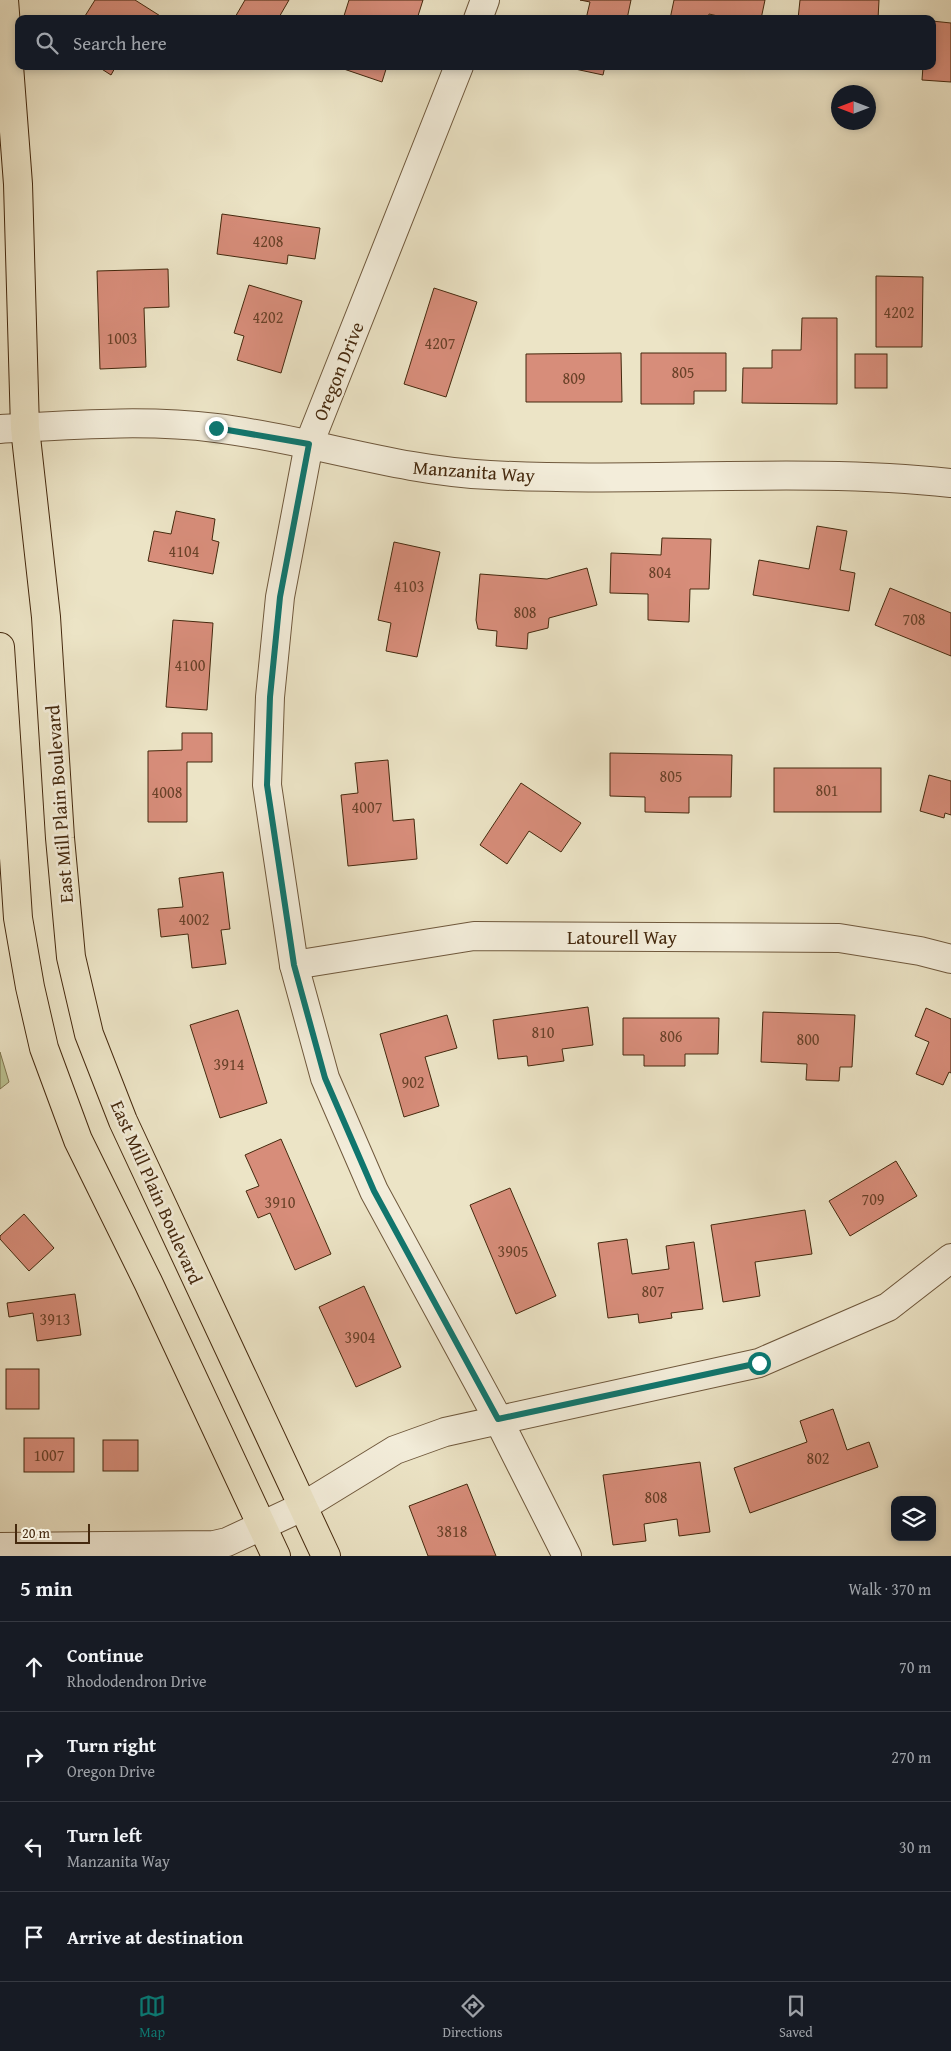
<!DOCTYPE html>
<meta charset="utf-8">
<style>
body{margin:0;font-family:"Gentium Book Plus",serif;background:#242831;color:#f1f3f6}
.controls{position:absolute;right:15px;bottom:15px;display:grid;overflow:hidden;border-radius:10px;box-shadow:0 2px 8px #0003}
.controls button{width:45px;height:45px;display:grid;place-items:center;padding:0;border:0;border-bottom:1px solid #363941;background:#171b24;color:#f1f3f6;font:25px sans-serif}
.compass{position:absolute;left:831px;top:85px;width:45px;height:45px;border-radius:50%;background:#171b24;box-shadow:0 2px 8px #0003;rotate:270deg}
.scale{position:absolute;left:15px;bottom:12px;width:75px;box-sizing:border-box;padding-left:5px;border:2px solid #45290e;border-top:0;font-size:14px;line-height:18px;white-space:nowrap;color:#45290e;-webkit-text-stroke:4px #f3edda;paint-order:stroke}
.stop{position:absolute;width:15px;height:15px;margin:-11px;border:4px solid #0f766e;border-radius:50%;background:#fff}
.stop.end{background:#0f766e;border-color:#fff;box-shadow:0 1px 5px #0008}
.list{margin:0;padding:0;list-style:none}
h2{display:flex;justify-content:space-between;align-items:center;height:65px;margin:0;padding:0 20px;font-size:21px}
h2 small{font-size:16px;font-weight:400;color:#9ea1a6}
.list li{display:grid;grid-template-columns:32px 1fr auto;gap:15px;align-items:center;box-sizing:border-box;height:90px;padding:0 20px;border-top:1px solid #363941}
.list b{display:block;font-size:19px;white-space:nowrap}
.list p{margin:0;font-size:16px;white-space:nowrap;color:#9ea1a6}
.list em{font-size:16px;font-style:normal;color:#9ea1a6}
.icon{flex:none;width:28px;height:28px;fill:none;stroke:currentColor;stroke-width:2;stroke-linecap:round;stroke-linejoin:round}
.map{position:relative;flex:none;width:951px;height:1556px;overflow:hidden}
.search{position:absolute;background:#171b24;box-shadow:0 2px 8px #0003;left:15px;right:15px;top:15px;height:55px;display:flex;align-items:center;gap:12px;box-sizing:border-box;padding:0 18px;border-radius:10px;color:#9ea1a6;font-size:19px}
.sheet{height:425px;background:#171b24}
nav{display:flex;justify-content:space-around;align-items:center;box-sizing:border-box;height:70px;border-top:1px solid #363941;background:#171b24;font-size:14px;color:#9ea1a6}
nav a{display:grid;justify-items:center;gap:2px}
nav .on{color:#0f766e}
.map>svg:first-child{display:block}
.green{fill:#bbc393;stroke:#807650}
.building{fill:#d78d7a;stroke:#45290e}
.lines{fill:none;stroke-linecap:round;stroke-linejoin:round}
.minor-casing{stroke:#6f583c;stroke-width:30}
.major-casing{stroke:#45290e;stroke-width:30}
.minor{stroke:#f3edda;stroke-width:28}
.major{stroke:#ece4c6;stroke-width:28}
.route{stroke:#0f766e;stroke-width:6}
.labels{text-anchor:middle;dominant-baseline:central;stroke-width:5;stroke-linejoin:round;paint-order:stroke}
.number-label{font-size:16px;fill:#6a4229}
.street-label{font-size:19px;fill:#45290e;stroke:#f3edda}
</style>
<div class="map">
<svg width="951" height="1556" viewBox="0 0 951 1556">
<rect width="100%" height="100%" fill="#ece4c6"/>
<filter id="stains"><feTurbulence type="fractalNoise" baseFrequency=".004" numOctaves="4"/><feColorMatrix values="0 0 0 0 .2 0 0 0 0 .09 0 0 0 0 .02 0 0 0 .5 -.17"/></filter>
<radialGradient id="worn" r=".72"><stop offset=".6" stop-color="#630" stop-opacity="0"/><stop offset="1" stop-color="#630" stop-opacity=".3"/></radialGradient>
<polygon class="green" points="0,1052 9,1082 0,1089"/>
<g class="building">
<polygon points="95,0 135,0 165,19 90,19 85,16"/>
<polygon points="245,0 289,0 278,19 234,19"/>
<polygon points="349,0 423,0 417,19 343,19"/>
<polygon points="580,0 631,0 627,19 586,19 590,2"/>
<polygon points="674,0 765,0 761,19 731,19 709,14 708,19 670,19"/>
<polygon points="800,0 879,0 878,19 798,19"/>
<polygon points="932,21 951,23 951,82 922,80 923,66 932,66"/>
<polygon points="97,66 116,66 111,75"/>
<polygon points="335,66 387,66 382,82"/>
<polygon points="576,66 605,66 603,75 575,69"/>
<polygon points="222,214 320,228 315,259 288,255 287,264 217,254"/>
<polygon points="168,269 169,307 144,308 146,367 100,369 97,271"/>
<polygon points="876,276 923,277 922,347 876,347"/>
<polygon points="249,285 302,301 281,373 237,360 244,336 234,333"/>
<polygon points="434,288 477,302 446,397 404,384"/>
<polygon points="802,318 837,318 837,404 742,403 743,368 772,368 772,350 801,350"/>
<polygon points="621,353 622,402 526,402 526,354"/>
<polygon points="641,353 726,353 726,391 694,391 694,404 641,404"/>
<rect x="855" y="354" width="32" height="34"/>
<polygon points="176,511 215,519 212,540 219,542 213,574 148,561 154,531 171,534"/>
<polygon points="817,526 847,531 840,570 855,573 849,611 753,595 759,560 809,569"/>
<polygon points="662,538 711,539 709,589 690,589 689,622 648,620 648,594 610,593 611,553 661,555"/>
<polygon points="394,542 440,552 417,657 386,651 391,623 378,620"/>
<polygon points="587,568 597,605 549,618 548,628 528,633 527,649 496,646 497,631 478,629 476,620 480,574 547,579"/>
<polygon points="890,588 951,613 951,656 875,625"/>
<polygon points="173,620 213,623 207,710 166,707"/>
<polygon points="182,733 212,733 212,762 187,762 187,822 148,822 148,751 182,750"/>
<polygon points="610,753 732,755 731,797 689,797 689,813 645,812 645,797 610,796"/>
<polygon points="388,760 393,821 414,819 417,859 348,866 341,795 358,793 355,763"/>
<rect x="774" y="768" width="107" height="44"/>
<polygon points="929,775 951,781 951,815 945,813 944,818 920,811"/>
<polygon points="521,783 581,823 561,852 529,831 507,864 480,845"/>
<polygon points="223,872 230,929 221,930 226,964 192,968 188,934 161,937 158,909 183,907 179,878"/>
<polygon points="588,1007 593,1045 562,1049 564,1061 528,1066 527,1056 498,1059 493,1020"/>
<polygon points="926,1008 951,1019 951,1073 949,1072 943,1085 916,1074 929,1042 915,1036"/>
<polygon points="238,1010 267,1103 220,1118 190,1025"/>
<polygon points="763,1012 855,1015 852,1067 840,1067 839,1081 806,1080 807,1064 761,1062"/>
<polygon points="447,1015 457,1048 425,1057 439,1106 404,1117 380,1034"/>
<polygon points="623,1018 719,1018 718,1054 685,1054 685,1066 644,1066 644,1055 623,1055"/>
<polygon points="281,1139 331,1254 295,1270 270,1213 258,1218 246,1191 259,1186 245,1155"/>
<polygon points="896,1161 917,1196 850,1236 829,1201"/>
<polygon points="510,1188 556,1296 516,1314 470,1205"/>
<polygon points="805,1210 812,1254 755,1262 760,1296 723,1302 711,1225"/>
<polygon points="24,1214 54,1248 29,1271 0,1239 0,1236"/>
<polygon points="627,1239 632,1274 669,1269 666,1246 694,1242 703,1309 671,1313 672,1318 639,1323 638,1314 608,1318 598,1243"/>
<polygon points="364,1286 401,1367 356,1387 319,1307"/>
<polygon points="75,1294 81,1335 37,1341 33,1313 9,1317 7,1303"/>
<rect x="6" y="1369" width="33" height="40"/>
<polygon points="833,1409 847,1450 869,1442 878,1467 750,1513 734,1468 807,1442 800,1421"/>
<rect x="24" y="1438" width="50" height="34"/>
<rect x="103" y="1440" width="35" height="31"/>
<polygon points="700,1462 710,1532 679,1536 677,1519 644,1524 646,1541 613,1545 603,1475"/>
<polygon points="467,1484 496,1556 428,1556 409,1506"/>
</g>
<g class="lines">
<defs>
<g id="minor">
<polyline points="478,19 485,0"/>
<polyline points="459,66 309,444 280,597 270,697 267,785 294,965 325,1078 374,1191 498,1419 567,1556"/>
<path d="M0 429C71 425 145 419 216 428 308 439 397 471 490 475 643 483 800 467 951 483"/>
<polyline points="294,965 474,936 839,938 920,951 951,959"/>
<polyline points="0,1547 214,1545 227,1542 302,1507 395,1450 445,1432 759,1363 888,1307 951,1258"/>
</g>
<g id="major">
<polyline points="4,0 18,184 25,428 46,617 60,838 71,957 89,1034 123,1121 326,1556"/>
<polyline points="0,647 18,918 30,987 44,1048 78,1140 148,1282 276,1556"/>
</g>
</defs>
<use href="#minor" class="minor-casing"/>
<use href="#major" class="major-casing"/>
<use href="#minor" class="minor"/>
<use href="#major" class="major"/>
</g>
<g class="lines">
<polyline class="route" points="216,428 309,444 280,597 270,697 267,785 294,965 325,1078 374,1191 498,1419 759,1363"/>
</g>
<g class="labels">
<g class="number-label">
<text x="268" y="241">4208</text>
<text x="899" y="312">4202</text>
<text x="268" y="317">4202</text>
<text x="122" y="338">1003</text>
<text x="440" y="343">4207</text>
<text x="683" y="372">805</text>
<text x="574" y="378">809</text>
<text x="184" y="551">4104</text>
<text x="660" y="572">804</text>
<text x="409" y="586">4103</text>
<text x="525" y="612">808</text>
<text x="914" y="619">708</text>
<text x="190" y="665">4100</text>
<text x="671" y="776">805</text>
<text x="827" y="790">801</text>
<text x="167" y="792">4008</text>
<text x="367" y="807">4007</text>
<text x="194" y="919">4002</text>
<text x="543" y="1032">810</text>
<text x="671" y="1036">806</text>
<text x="808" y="1039">800</text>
<text x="229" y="1064">3914</text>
<text x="413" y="1082">902</text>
<text x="873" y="1199">709</text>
<text x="280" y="1202">3910</text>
<text x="513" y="1251">3905</text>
<text x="653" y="1291">807</text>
<text x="55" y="1319">3913</text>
<text x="360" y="1337">3904</text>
<text x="49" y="1455">1007</text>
<text x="818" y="1458">802</text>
<text x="656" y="1497">808</text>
<text x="452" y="1531">3818</text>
</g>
<g class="street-label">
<text transform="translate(338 371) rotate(-68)">Oregon Drive</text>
<text transform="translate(474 471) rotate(4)">Manzanita Way</text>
<text transform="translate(59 804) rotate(-94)">East Mill Plain Boulevard</text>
<text x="622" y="937">Latourell Way</text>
<text transform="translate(157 1192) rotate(66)">East Mill Plain Boulevard</text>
</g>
</g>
<rect width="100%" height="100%" filter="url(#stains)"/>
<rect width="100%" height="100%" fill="url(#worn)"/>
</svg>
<div class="controls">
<button><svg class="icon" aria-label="layers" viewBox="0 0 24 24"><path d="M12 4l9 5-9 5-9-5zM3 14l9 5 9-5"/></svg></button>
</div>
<svg class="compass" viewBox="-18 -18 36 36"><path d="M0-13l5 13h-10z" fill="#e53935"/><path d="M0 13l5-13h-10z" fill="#9ea1a6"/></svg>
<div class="scale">20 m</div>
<div class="stop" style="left:759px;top:1363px"></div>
<div class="stop end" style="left:216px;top:428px"></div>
<div class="search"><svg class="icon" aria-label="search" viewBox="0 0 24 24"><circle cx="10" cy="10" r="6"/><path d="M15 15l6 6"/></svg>Search here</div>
</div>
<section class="sheet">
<h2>5 min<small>Walk · 370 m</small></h2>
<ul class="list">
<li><svg class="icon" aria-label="ahead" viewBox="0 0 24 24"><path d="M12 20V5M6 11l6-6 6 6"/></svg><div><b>Continue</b><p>Rhododendron Drive</p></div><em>70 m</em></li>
<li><svg class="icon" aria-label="right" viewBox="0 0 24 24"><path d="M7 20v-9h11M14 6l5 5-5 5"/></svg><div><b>Turn right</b><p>Oregon Drive</p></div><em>270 m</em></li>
<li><svg class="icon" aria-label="left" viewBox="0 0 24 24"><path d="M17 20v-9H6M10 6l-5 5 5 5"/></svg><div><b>Turn left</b><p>Manzanita Way</p></div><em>30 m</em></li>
<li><svg class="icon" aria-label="arrive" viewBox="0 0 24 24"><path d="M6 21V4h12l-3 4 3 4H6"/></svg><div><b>Arrive at destination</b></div></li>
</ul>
</section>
<nav>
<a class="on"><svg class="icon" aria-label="map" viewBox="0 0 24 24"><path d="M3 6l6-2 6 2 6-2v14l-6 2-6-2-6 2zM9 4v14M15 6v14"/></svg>Map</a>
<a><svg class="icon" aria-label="directions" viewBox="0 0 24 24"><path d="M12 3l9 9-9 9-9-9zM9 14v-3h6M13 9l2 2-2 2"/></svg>Directions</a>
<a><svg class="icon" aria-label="saved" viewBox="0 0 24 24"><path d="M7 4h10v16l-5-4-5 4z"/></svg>Saved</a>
</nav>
